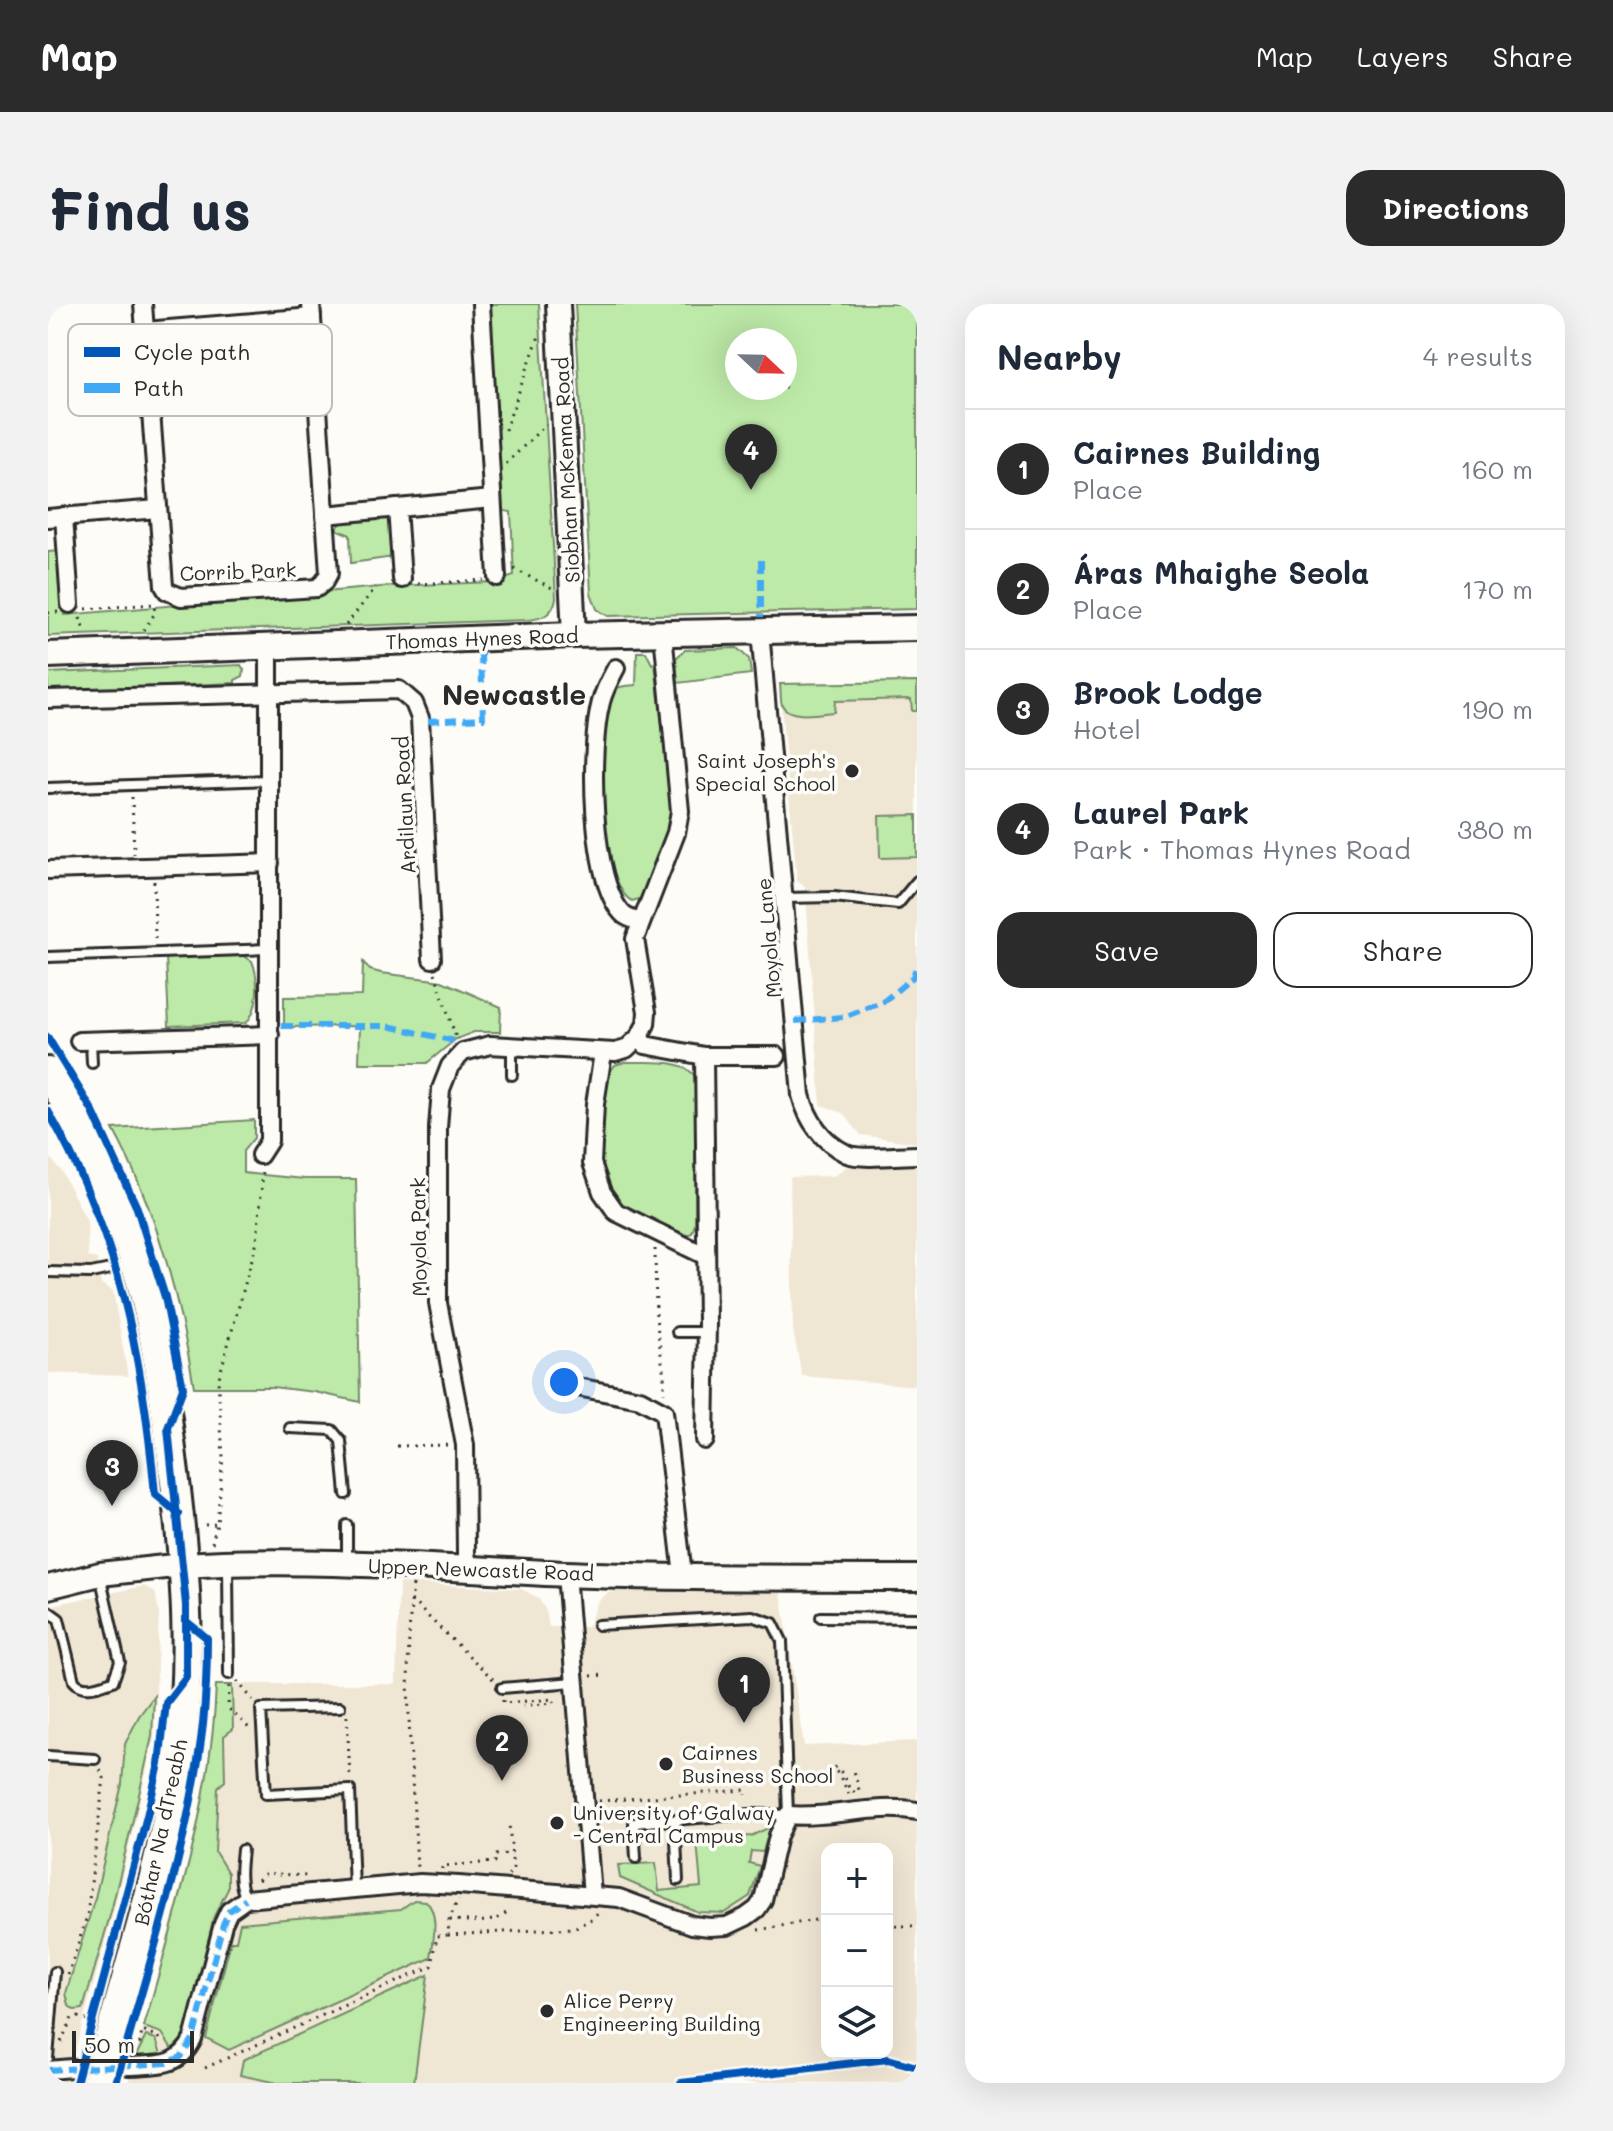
<!DOCTYPE html>
<meta charset="utf-8">
<style>
body{margin:0;font-family:Mali,sans-serif;background:#f2f2f3;color:#1f2937}
.controls{position:absolute;right:24px;bottom:24px;display:grid;overflow:hidden;border-radius:16px;box-shadow:0 8px 32px #0002}
.controls button{width:72px;height:72px;display:grid;place-items:center;padding:0;border:0;border-bottom:2px solid #e0e1e3;background:#fff;color:#1f2937;font:40px sans-serif}
.compass{position:absolute;left:677px;top:24px;width:72px;height:72px;border-radius:50%;background:#fff;box-shadow:0 8px 32px #0002;rotate:112deg}
.scale{position:absolute;left:24px;bottom:20px;width:122px;box-sizing:border-box;padding-left:8px;border:4px solid #2b2b2b;border-top:0;font-size:22px;line-height:28px;white-space:nowrap;color:#2b2b2b;-webkit-text-stroke:6px #fdfcf7;paint-order:stroke}
.you{position:absolute;left:516px;top:1078px;width:28px;height:28px;margin:-20px;border:6px solid #fff;border-radius:50%;background:#1a73e8;box-shadow:0 0 0 12px #1a73e833}
.badge{display:grid;place-items:center;width:52px;height:52px;border-radius:50%;background:#2b2b2b;color:#fff;font-size:26px;font-weight:700}
.pin{position:absolute;translate:-50% -66px;filter:drop-shadow(0 2px 4px #0008)}
.pin::after{content:'';position:absolute;top:42px;width:28px;height:24px;background:inherit;clip-path:polygon(0 0,100% 0,50% 100%)}
.list{margin:0;padding:0;list-style:none}
h2{display:flex;justify-content:space-between;align-items:center;height:104px;margin:0;padding:0 32px;font-size:34px}
h2 small{font-size:26px;font-weight:400;color:#747a83}
.list li{display:grid;grid-template-columns:52px 1fr auto;gap:24px;align-items:center;box-sizing:border-box;height:120px;padding:0 32px;border-top:2px solid #e0e1e3}
.list b{display:block;font-size:30px;white-space:nowrap}
.list p{margin:0;font-size:26px;white-space:nowrap;color:#747a83}
.list em{font-size:26px;font-style:normal;color:#747a83}
.actions{display:flex;gap:16px;padding:24px 32px}
.actions a{flex:1;padding:18px 0;border:2px solid #2b2b2b;border-radius:24px;text-align:center;font-size:28px;color:#2b2b2b}
.actions .main{background:#2b2b2b;color:#fff}
.icon{flex:none;width:44px;height:44px;fill:none;stroke:currentColor;stroke-width:2;stroke-linecap:round;stroke-linejoin:round}
.map{position:relative;flex:none;width:869px;height:1779px;overflow:hidden;border-radius:24px}
header{display:flex;align-items:center;gap:48px;box-sizing:border-box;height:112px;padding:0 40px;background:#2b2b2b;color:#fff}
header strong{font-size:38px}
nav{display:flex;gap:44px;margin-inline-start:auto;font-size:28px}
.intro{display:flex;align-items:center;justify-content:space-between;box-sizing:border-box;height:192px;padding:0 48px}
h1{margin:0;font-size:56px}
.button{padding:20px 36px;border-radius:24px;background:#2b2b2b;color:#fff;font-size:28px;font-weight:700}
main{display:flex;gap:48px;padding:0 48px}
aside{flex:1;background:#fff;border-radius:24px;box-shadow:0 8px 32px #0002}
.map>svg:first-child{display:block}
.built{fill:#f0e6d4;fill-rule:evenodd}
.green{fill:#bdeaa8;stroke:#748a6a;stroke-width:2;fill-rule:evenodd}
.lines{fill:none;stroke-linecap:round;stroke-linejoin:round}
.lane-casing{stroke:#2b2b2b;stroke-width:14}
.street-casing{stroke:#2b2b2b;stroke-width:22}
.secondary-casing{stroke:#2b2b2b;stroke-width:28}
.primary-casing{stroke:#2b2b2b;stroke-width:30}
.highway-casing{stroke:#2b2b2b;stroke-width:34}
.path{stroke:#2b2b2b;stroke-width:3;stroke-dasharray:2 6;stroke-linecap:butt}
.lane{stroke:#fdfcf7;stroke-width:8}
.street{stroke:#fdfcf7;stroke-width:16}
.secondary{stroke:#fdfcf7;stroke-width:22}
.primary{stroke:#fdfcf7;stroke-width:24}
.highway{stroke:#fdfcf7;stroke-width:28}
.quiet{stroke:#3fa9f5;stroke-width:6;stroke-dasharray:12 6;stroke-linecap:butt}
.cycleway-casing{stroke:#fdfcf7;stroke-width:13}
.cycleway{stroke:#0057b8;stroke-width:8}
.poi-dot{fill:#2b2b2b;stroke:#fdfcf7;stroke-width:3}
.labels{text-anchor:middle;dominant-baseline:central;stroke-width:7;stroke-linejoin:round;paint-order:stroke}
.street-label{font-size:20px;fill:#2b2b2b;stroke:#fdfcf7}
.poi-label{font-size:20px;fill:#2b2b2b;stroke:#fdfcf7;text-anchor:start}
.district-label{font-size:28px;font-weight:bold;fill:#2b2b2b;stroke:#fdfcf7}
.key{fill:#fdfcf7;stroke:#bebdba;stroke-width:2}
.key-label{font-size:22px;fill:#2b2b2b}
</style>
<header>
<strong>Map</strong>
<nav><a>Map</a><a>Layers</a><a>Share</a></nav>
</header>
<div class="intro"><h1>Find us</h1><a class="button">Directions</a></div>
<main>
<div class="map">
<svg width="869" height="1779" viewBox="0 0 869 1779">
<rect width="100%" height="100%" fill="#fdfcf7"/>
<filter id="ink" filterUnits="userSpaceOnUse"><feTurbulence type="fractalNoise" baseFrequency=".0125" numOctaves="2"/><feDisplacementMap in="SourceGraphic" scale="16" xChannelSelector="R" yChannelSelector="G"/><feConvolveMatrix kernelMatrix="1 2 1 2 8 2 1 2 1" color-interpolation-filters="sRGB"/></filter>
<g filter="url(#ink)">
<g class="built">
<polygon points="869,377 869,839 813,831 795,809 773,801 758,592 757,583 749,577 731,379"/>
<polygon points="0,851 13,867 39,917 40,953 49,955 53,980 65,987 80,1072 0,1069"/>
<polygon points="869,862 869,1082 754,1072 745,1026 742,873 786,872 798,863"/>
<path d="M351 1279 474 1285 491 1295 498 1307 501 1323H540L550 1297 560 1289 575 1285 733 1288 756 1442 869 1437V1779H80L144 1542 163 1446 167 1380H348ZM779 1545H839V1749H779Z"/>
<polygon points="96,1282 107,1288 111,1309 106,1435 66,1606 18,1779 0,1779 0,1302"/>
</g>
<g class="green">
<path d="M439 0H491L508 294C505 311 494 315 478 316L0 332V248L11 247 17 311 344 282 447 278 466 272 463 208 451 206Z"/>
<path d="M527 0H869V305L560 312 549 305 543 289ZM689 36H737V84H689Z"/>
<polygon points="343,213 346,253 303,259 302,231 288,225 295,217"/>
<polygon points="689,344 701,355 703,370 630,379 628,354 637,346"/>
<path d="M589 348H598L604 360 607 359 624 511 596 589 591 595 584 597C551 581 544 417 565 388 570 381 580 382 588 381Z"/>
<polygon points="193,361 196,366 195,372 187,376 187,379 0,387 0,369"/>
<path d="M869 378V407H864L863 395 787 397 786 408C773 409 741 416 734 401 732 395 733 386 732 380Z"/>
<polygon points="869,511 869,553 832,554 831,512"/>
<path d="M194 651 204 657C211 674 212 705 198 719L121 722 118 653Z"/>
<polygon points="315,658 322,666 333,669 394,677 453,703 452,728 426,728 408,735 379,759 311,759 312,722 236,723 236,693 314,692"/>
<path d="M577 758C599 759 635 753 648 774L647 920 644 929 634 933C565 899 548 897 554 815 555 798 555 774 567 761Z"/>
<path d="M206 816V834L195 847V869L257 875H308L312 1098 267 1088 224 1083H146C131 993 109 906 65 825Z"/>
<path d="M168 1381H184L185 1425 176 1432 177 1477 170 1483 167 1548 180 1569V1585L166 1612 139 1722 133 1736 124 1745 114 1729 96 1723C127 1610 164 1498 168 1381Z"/>
<polygon points="106,1392 104,1432 92,1486 63,1608 35,1705 26,1706 21,1702 18,1689 47,1594 74,1480 77,1440 91,1412"/>
<polygon points="722,1523 715,1548 703,1547 701,1559 712,1562 702,1592 676,1609 650,1608 572,1574 570,1561 608,1559 611,1587 653,1583 649,1537 703,1532"/>
<path d="M366 1596 378 1597C392 1611 385 1636 383 1654L181 1746 158 1734 183 1637H188L192 1619 353 1605Z"/>
<polygon points="380,1671 366,1779 229,1779 192,1771 195,1756"/>
<polygon points="98,1732 108,1735 113,1750 87,1754"/>
</g>
<g class="lines">
<defs>
<g id="lane">
<polyline points="0,484 221,476"/>
<polyline points="737,594 786,593 850,600 869,577"/>
<polyline points="0,653 221,645"/>
<polyline points="43,737 44,759"/>
<polyline points="464,742 464,771"/>
<polyline points="0,968 43,969 82,961"/>
<polyline points="629,1028 659,1028"/>
<polyline points="242,1124 284,1126 293,1137 298,1190"/>
<polyline points="299,1221 299,1255"/>
<polyline points="180,1263 181,1370"/>
<path d="M0 1307 11 1315 26 1377C36 1389 52 1381 65 1377L72 1358 52 1271"/>
<polyline points="773,1313 869,1314"/>
<polyline points="550,1321 704,1312 725,1319 734,1337 740,1511 702,1510 586,1519 588,1554"/>
<polyline points="454,1384 526,1378"/>
<polyline points="292,1403 213,1405 218,1490 302,1486 306,1584"/>
<polyline points="0,1452 47,1455"/>
<polyline points="627,1517 630,1576"/>
<path d="M194 1546C192 1564 190 1579 198 1595"/>
<polyline points="0,1754 7,1668"/>
</g>
<g id="street">
<polyline points="95,0 116,282 119,287 133,293 269,284 276,278 281,269 263,0"/>
<polyline points="433,0 449,273"/>
<polyline points="97,27 264,13"/>
<polyline points="349,204 354,275"/>
<polyline points="277,211 444,195"/>
<polyline points="16,212 22,300"/>
<polyline points="0,214 110,205"/>
<path d="M712 327 753 791C759 815 774 838 799 850 813 856 852 851 869 851"/>
<path d="M568 364C562 375 556 386 553 398 541 442 542 579 576 611 581 615 588 616 593 618"/>
<polyline points="0,395 351,386 366,399 372,414 384,655"/>
<polyline points="0,566 222,559"/>
<polyline points="591,733 598,720 599,708 587,635 628,529 632,507 615,329"/>
<polyline points="31,737 222,731"/>
<polyline points="555,749 547,800 544,859 554,888 568,908 658,952"/>
<polyline points="656,752 659,1020 657,1136"/>
<polyline points="212,851 221,837 221,341"/>
<polyline points="524,1082 592,1095 616,1108 635,1271"/>
<polyline points="421,1263 418,1250 417,1141 390,999 390,824 393,785 402,762 415,748 442,741 567,748 578,745 591,733 597,741 656,752 729,752"/>
<polyline points="518,1270 544,1591"/>
<path d="M80 1762C109 1760 130 1765 145 1735L175 1620 181 1607 198 1595 372 1579 411 1581 571 1594 644 1621 662 1623 679 1622 698 1613 709 1605 715 1596 730 1532 740 1511C782 1515 827 1499 869 1507"/>
<polyline points="0,1766 24,1764"/>
</g>
<g id="secondary">
<polyline points="510,0 526,331"/>
<polyline points="0,1283 52,1270 135,1261"/>
</g>
<g id="primary">
<polyline points="0,351 526,331 869,324"/>
<path d="M135 1261C262 1253 390 1264 517 1270 634 1275 752 1273 869 1274"/>
</g>
<path id="highway" d="M0 768C41 837 75 911 96 989 112 1053 120 1120 128 1186 138 1272 144 1359 132 1445 116 1557 78 1670 49 1779"/>
</defs>
<use href="#lane" class="lane-casing"/>
<use href="#street" class="street-casing"/>
<use href="#secondary" class="secondary-casing"/>
<use href="#primary" class="primary-casing"/>
<use href="#highway" class="highway-casing"/>
<g class="path">
<polyline points="457,126 491,32"/>
<polyline points="458,160 498,120"/>
<polyline points="466,265 506,285"/>
<polyline points="370,280 435,276"/>
<polyline points="38,305 106,300 107,309 95,328"/>
<polyline points="0,309 11,308"/>
<polyline points="32,314 37,329"/>
<polyline points="298,321 328,283"/>
<polyline points="84,493 86,550"/>
<polyline points="106,577 107,637"/>
<polyline points="387,669 408,734"/>
<polyline points="607,945 608,1014 616,1072 616,1089"/>
<polyline points="349,1142 402,1141"/>
<polyline points="157,1221 169,1220 175,1153 170,1077 209,937 215,867"/>
<polyline points="164,1239 169,1220"/>
<path d="M365 1281C354 1376 365 1471 369 1565"/>
<polyline points="363,1296 447,1377"/>
<polyline points="543,1372 556,1371"/>
<polyline points="189,1377 205,1396"/>
<polyline points="181,1382 180,1404 202,1425"/>
<polyline points="455,1396 455,1399 506,1395 506,1399 475,1402"/>
<polyline points="299,1412 302,1473"/>
<path d="M801 1490 790 1469 785 1466 787 1463C799 1469 796 1484 808 1489L811 1486 806 1467"/>
<polyline points="551,1497 698,1486 698,1491"/>
<polyline points="394,1565 394,1562 447,1558 447,1551 464,1550"/>
<polyline points="460,1571 465,1565 461,1520"/>
<polyline points="210,1576 218,1569 259,1572"/>
<path d="M402 1616C421 1616 449 1623 461 1605"/>
<polyline points="839,1622 869,1622"/>
<polyline points="710,1626 773,1615"/>
<polyline points="400,1631 526,1624 542,1616 551,1608"/>
<polyline points="20,1671 39,1612 56,1474 51,1464"/>
<polyline points="13,1738 24,1714 30,1713 45,1718"/>
<polyline points="83,1742 92,1739 94,1727 110,1732 115,1740"/>
<polyline points="157,1764 384,1662 389,1632 400,1631 401,1616 410,1595"/>
</g>
<use href="#lane" class="lane"/>
<use href="#street" class="street"/>
<use href="#secondary" class="secondary"/>
<use href="#primary" class="primary"/>
<use href="#highway" class="highway"/>
<g class="quiet">
<polyline points="713,256 713,313"/>
<polyline points="380,417 435,414 433,350"/>
<polyline points="747,717 796,713 836,697 865,673 869,660"/>
<polyline points="233,722 340,722 411,738"/>
<polyline points="0,1766 119,1759 133,1753 145,1735 175,1620 181,1607 198,1595"/>
</g>
<defs>
<g id="cycleway">
<polyline points="0,734 44,806 89,904 117,993 135,1084 120,1124 138,1301 138,1373 118,1399 111,1460 99,1512 28,1779"/>
<path d="M0 807C71 932 94 1049 107 1190L131 1210"/>
<path d="M68 1779C100 1661 141 1542 155 1420 158 1392 159 1363 159 1334L139 1318"/>
<polyline points="633,1779 840,1755 869,1763"/>
</g>
</defs>
<use href="#cycleway" class="cycleway-casing"/>
<use href="#cycleway" class="cycleway"/>
</g>
</g>
<g class="poi-dot">
<circle cx="804" cy="467" r="8"/>
<circle cx="618" cy="1460" r="8"/>
<circle cx="509" cy="1519" r="8"/>
<circle cx="499" cy="1707" r="8"/>
</g>
<g class="labels">
<g class="street-label">
<text transform="translate(518 166) rotate(-93)">Siobhan McKenna Road</text>
<text transform="translate(190 267) rotate(-2)">Corrib Park</text>
<text transform="translate(434 334) rotate(-2)">Thomas Hynes Road</text>
<text transform="translate(356 501) rotate(-93)">Ardilaun Road</text>
<text transform="translate(720 634) rotate(-95)">Moyola Lane</text>
<text transform="translate(370 933) rotate(-91)">Moyola Park</text>
<text transform="translate(433 1265) rotate(2)">Upper Newcastle Road</text>
<text transform="translate(112 1528) rotate(-78)">Bóthar Na dTreabh</text>
</g>
<g class="poi-label">
<text x="788" y="456" text-anchor="end">Saint Joseph's<tspan x="788" dy="23">Special School</tspan></text>
<text x="634" y="1448">Cairnes<tspan x="634" dy="23">Business School</tspan></text>
<text x="525" y="1508">University of Galway<tspan x="525" dy="23">- Central Campus</tspan></text>
<text x="515" y="1696">Alice Perry<tspan x="515" dy="23">Engineering Building</tspan></text>
</g>
<g class="district-label">
<text x="466" y="390">Newcastle</text>
</g>
</g>
<rect x="20" y="20" width="264" height="92" rx="12" class="key"/>
<rect x="36" y="43" width="36" height="10" fill="#0057b8"/>
<rect x="36" y="79" width="36" height="10" fill="#3fa9f5"/>
<g class="key-label">
<text x="86" y="56">Cycle path</text>
<text x="86" y="92">Path</text>
</g>
</svg>
<div class="controls">
<button>+</button>
<button>−</button>
<button><svg class="icon" aria-label="layers" viewBox="0 0 24 24"><path d="M12 4l9 5-9 5-9-5zM3 14l9 5 9-5"/></svg></button>
</div>
<svg class="compass" viewBox="-18 -18 36 36"><path d="M0-13l5 13h-10z" fill="#e53935"/><path d="M0 13l5-13h-10z" fill="#747a83"/></svg>
<div class="scale">50 m</div>
<div class="you"></div>
<div class="pin badge" style="left:696px;top:1419px">1</div>
<div class="pin badge" style="left:454px;top:1477px">2</div>
<div class="pin badge" style="left:64px;top:1202px">3</div>
<div class="pin badge" style="left:703px;top:186px">4</div>
</div>
<aside>
<h2>Nearby<small>4 results</small></h2>
<ul class="list">
<li><span class="badge">1</span><div><b>Cairnes Building</b><p>Place</p></div><em>160 m</em></li>
<li><span class="badge">2</span><div><b>Áras Mhaighe Seola</b><p>Place</p></div><em>170 m</em></li>
<li><span class="badge">3</span><div><b>Brook Lodge</b><p>Hotel</p></div><em>190 m</em></li>
<li><span class="badge">4</span><div><b>Laurel Park</b><p>Park · Thomas Hynes Road</p></div><em>380 m</em></li>
</ul>
<div class="actions"><a class="main">Save</a><a>Share</a></div>
</aside>
</main>
